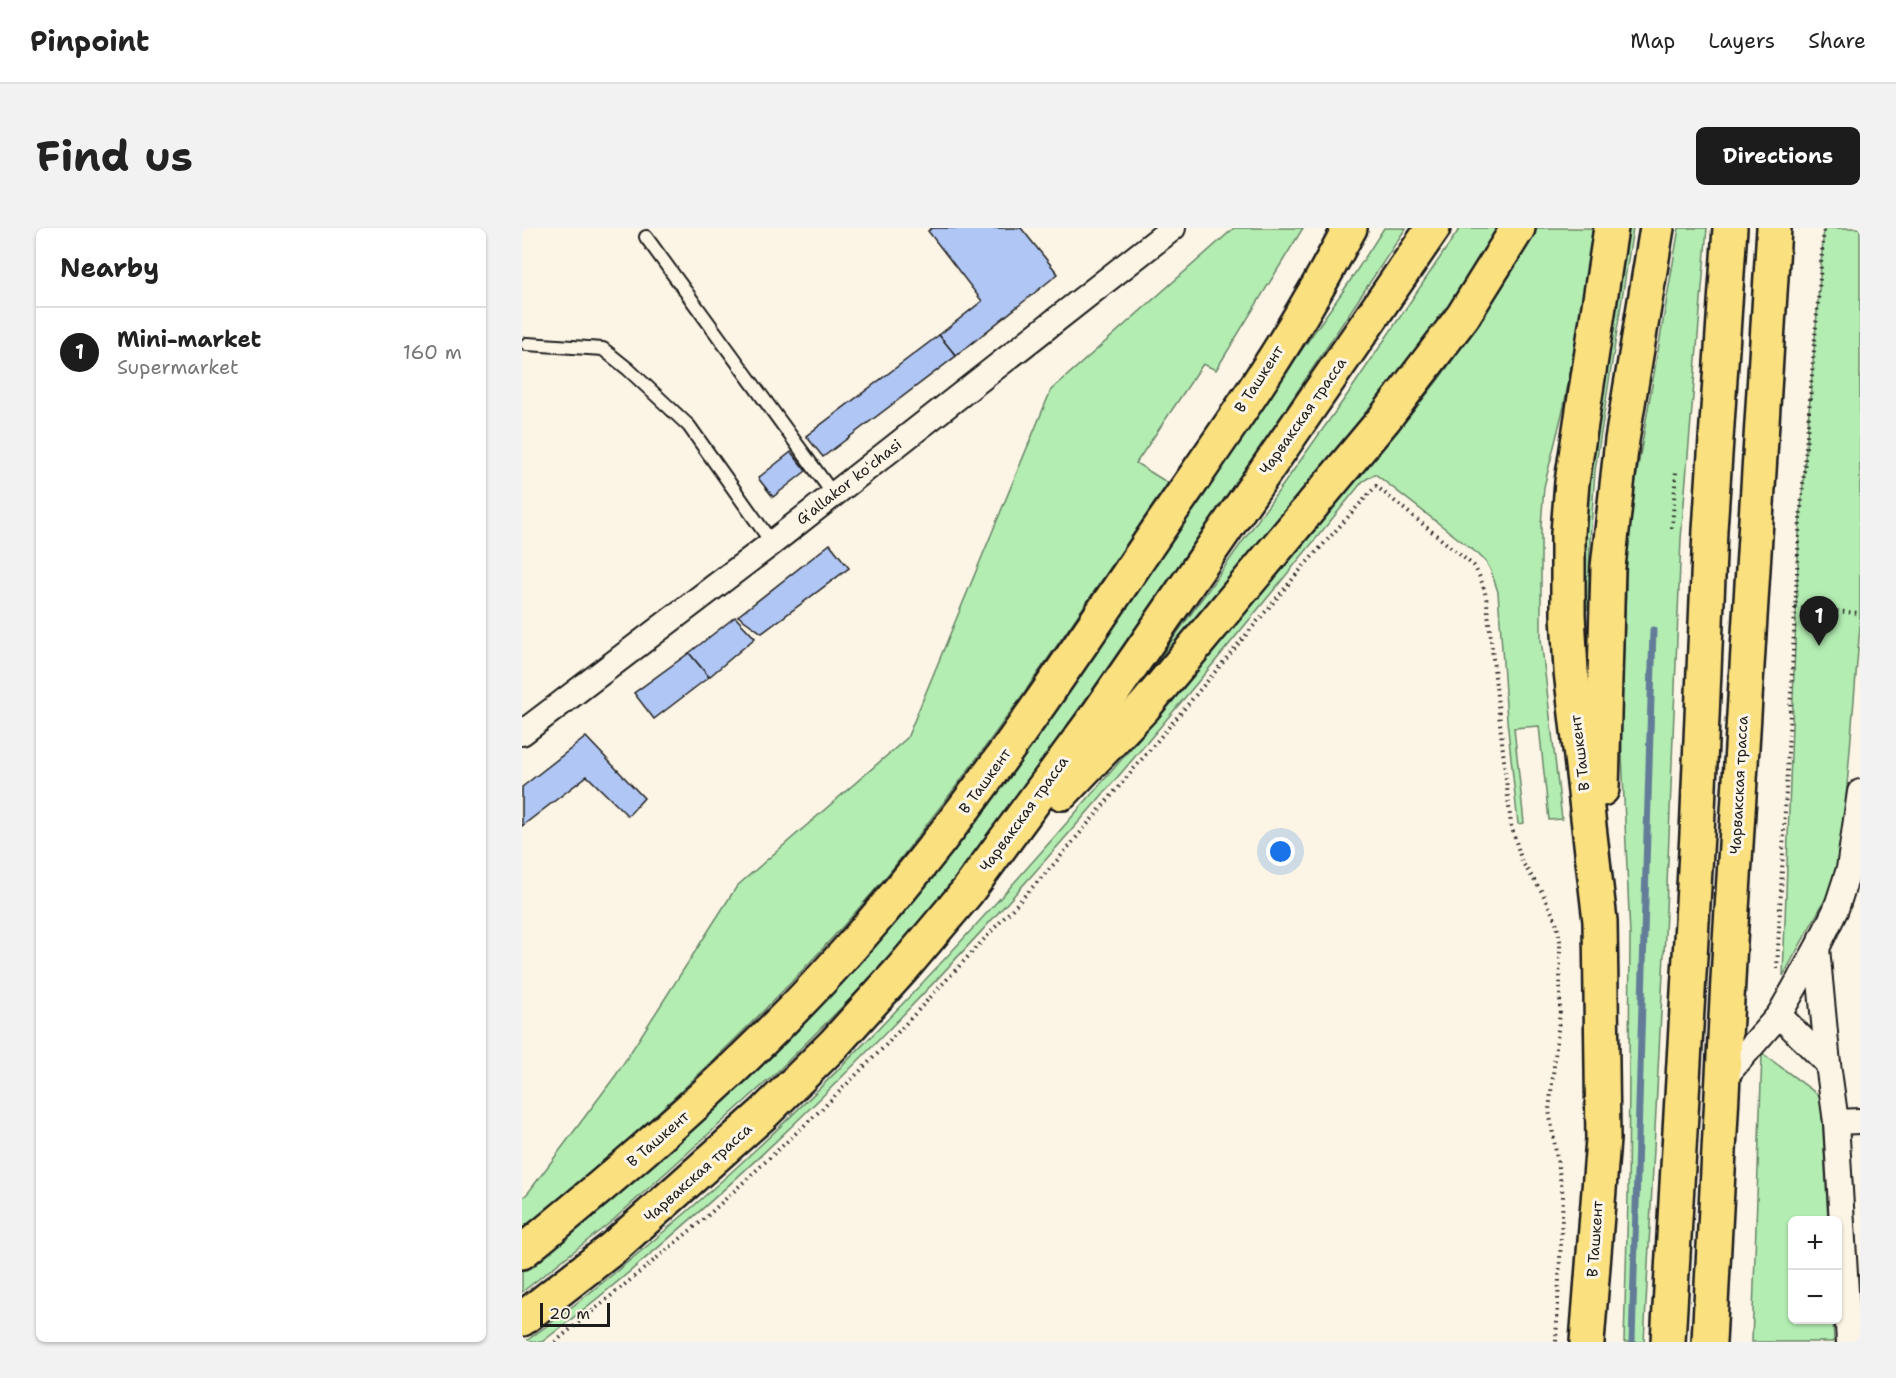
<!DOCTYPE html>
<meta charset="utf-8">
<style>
body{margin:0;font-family:"Shantell Sans",sans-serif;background:#f2f2f2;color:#222}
.controls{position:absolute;right:18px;bottom:18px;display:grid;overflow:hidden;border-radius:9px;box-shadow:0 2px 4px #0004}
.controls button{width:54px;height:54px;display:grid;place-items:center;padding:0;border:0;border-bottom:2px solid #e0e0e0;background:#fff;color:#222;font:30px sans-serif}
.scale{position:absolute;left:18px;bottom:15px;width:70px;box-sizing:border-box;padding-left:6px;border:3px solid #1c1c1c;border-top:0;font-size:16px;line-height:21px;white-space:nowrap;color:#1c1c1c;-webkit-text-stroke:4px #fcf5e5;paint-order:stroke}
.you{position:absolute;left:759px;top:624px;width:21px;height:21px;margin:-15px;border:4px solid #fff;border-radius:50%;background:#1a73e8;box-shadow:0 0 0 9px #1a73e833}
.badge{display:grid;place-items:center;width:39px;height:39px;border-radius:50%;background:#1c1c1c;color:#fff;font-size:20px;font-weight:700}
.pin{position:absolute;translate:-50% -50px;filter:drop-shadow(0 2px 3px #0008)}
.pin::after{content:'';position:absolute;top:32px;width:21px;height:18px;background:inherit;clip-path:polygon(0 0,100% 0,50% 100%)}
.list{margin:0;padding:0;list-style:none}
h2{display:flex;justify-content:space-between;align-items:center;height:78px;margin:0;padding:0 24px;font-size:26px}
h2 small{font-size:20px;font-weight:400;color:#767676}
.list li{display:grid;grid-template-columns:39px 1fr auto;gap:18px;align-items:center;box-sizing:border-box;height:90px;padding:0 24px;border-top:2px solid #e0e0e0}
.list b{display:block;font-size:22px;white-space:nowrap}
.list p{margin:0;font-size:20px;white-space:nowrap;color:#767676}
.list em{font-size:20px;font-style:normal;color:#767676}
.map{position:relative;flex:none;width:1338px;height:1114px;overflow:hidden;border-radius:9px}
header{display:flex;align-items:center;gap:36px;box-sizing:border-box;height:84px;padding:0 30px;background:#fff;border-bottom:2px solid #e0e0e0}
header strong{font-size:28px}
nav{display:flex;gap:33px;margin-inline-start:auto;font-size:21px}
.intro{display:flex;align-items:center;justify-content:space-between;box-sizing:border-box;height:144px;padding:0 36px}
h1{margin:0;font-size:42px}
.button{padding:15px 27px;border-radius:9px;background:#1c1c1c;color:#fff;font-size:21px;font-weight:700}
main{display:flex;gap:36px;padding:0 36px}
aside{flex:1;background:#fff;border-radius:9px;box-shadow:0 2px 4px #0004}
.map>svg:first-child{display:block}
.green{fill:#b3edb2;stroke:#688467;stroke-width:1.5}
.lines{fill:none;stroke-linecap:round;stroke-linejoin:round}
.stream{stroke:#647d98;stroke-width:7}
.building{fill:#b0c6f4;stroke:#1c1c1c;stroke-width:1.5}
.lane-casing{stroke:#1c1c1c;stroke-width:16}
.street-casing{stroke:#1c1c1c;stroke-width:28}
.primary-casing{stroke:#1c1c1c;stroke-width:38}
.highway-casing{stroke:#1c1c1c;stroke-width:38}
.path{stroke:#1c1c1c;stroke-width:4;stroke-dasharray:1.5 4.5;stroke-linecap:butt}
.lane{stroke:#fcf5e5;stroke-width:12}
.street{stroke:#fcf5e5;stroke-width:24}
.primary{stroke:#fbe080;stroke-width:33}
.highway{stroke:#fbe080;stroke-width:33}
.labels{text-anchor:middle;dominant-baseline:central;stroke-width:6;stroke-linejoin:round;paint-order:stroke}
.street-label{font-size:15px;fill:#1c1c1c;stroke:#fcf5e5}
</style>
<header>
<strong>Pinpoint</strong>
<nav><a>Map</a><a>Layers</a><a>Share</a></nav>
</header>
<div class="intro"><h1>Find us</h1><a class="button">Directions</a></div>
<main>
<aside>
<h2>Nearby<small></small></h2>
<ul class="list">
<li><span class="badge">1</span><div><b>Mini-market</b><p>Supermarket</p></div><em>160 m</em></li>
</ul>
</aside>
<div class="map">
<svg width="1338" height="1114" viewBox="0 0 1338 1114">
<rect width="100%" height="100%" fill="#fcf5e5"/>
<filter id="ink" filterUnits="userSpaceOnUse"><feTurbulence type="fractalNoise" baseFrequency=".0167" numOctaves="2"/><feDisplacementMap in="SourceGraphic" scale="12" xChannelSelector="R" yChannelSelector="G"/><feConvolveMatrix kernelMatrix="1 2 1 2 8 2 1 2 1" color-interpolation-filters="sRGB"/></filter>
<g filter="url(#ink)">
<g class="green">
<path d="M712 0H781L694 142 681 136 614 235 646 255C575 359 505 464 429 565 403 598 379 632 352 663 245 787 126 899 0 1002V970L6 965 94 847 215 658 385 510 529 162Z"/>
<polygon points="862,0 884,0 735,224 498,566 452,627 404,685 357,742 252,847 89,994 0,1064 0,1040 201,869 743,174 826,56"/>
<polygon points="938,0 983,0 962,34 847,184 641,435 636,432 828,163"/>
<path d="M1010 0H1074L1042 178 1022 259 1019 297V411L1040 591 1027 592 1017 498 992 500 1002 595 996 596 985 492 976 364 969 343 964 334 956 326 853 246 841 253C590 561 337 871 20 1114H3C255 930 467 689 667 452 726 382 783 312 841 242 866 210 895 181 919 148 953 102 981 50 1010 0Z"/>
<polygon points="1103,0 1111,0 1073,243 1068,313 1066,381 1061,382 1062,279"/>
<polygon points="1157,0 1185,0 1159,311 1143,707 1122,1114 1102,1114 1106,971 1108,708 1099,503 1106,297"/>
<polygon points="1302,0 1338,0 1338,398 1318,644 1261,748 1277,305"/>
<polygon points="1240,825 1299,869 1306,992 1270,992 1270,1092 1311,1092 1312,1114 1230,1114"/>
</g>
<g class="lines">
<polyline class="stream" points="1110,1114 1131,402"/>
</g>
<g class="building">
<polygon points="410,0 499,0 536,46 434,128 417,107 460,73 406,3"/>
<polygon points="417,107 434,128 301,229 284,208"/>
<polygon points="269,224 284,243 251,269 236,250"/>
<polygon points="308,316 327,340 240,405 216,388"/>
<polygon points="213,389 233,410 187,449 167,425"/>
<polygon points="167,425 187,449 132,491 112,465"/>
<polygon points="64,509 122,570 106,588 65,548 0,598 0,559"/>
</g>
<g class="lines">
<defs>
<g id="lane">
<polyline points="124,9 311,266"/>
<polyline points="5,116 81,121 106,141 167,198 250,315"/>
</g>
<g id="street">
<polyline points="0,505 250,315 651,0"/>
<polyline points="1295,720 1306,836 1314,894 1327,1114"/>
<polyline points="1257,787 1306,836"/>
<polyline points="1201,851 1257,787 1295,720 1314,681 1327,641 1338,564"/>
<polyline points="1314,894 1338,893"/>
</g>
<g id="primary">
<polyline points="1080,561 1086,339 1100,212 1135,0"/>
<polyline points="1065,1114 1081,911 1078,693 1049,443 1046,386 1046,305 1050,254 1089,0"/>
</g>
<g id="highway">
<polyline points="540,565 622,479 863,190 941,88 996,0"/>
<path d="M0 1024C124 923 245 818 349 696 451 578 537 449 624 320 679 238 740 156 789 70 803 47 815 23 828 0"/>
<polyline points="0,1091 91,1020 241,886 312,816 380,741 445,664 576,486 911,0"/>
<polyline points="1146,1114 1175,606 1188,302 1208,0"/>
<polyline points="1187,1114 1208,714 1252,0"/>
</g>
</defs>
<use href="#lane" class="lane-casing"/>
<use href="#street" class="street-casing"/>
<use href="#primary" class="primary-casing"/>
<use href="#highway" class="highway-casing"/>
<g class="path">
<polyline points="1150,300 1154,244"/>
<polyline points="1273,380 1338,385"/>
<polyline points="1255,741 1277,305 1302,0"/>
<path d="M33 1114 181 992 303 878 363 818 533 635 780 340 854 258 952 338C959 350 963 361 965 375L989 597 1000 634 1020 664 1034 693 1038 713V784L1027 882 1041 968 1034 1114"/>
</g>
<use href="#lane" class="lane"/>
<use href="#street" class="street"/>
<use href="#primary" class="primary"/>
<use href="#highway" class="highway"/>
</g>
</g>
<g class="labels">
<g class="street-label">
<text transform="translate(737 151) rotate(-57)">В Ташкент</text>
<text transform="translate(781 188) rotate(-55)">Чарвакская трасса</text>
<text transform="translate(327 254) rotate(-38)">Gʻallakor koʻchasi</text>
<text transform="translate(1058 525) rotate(-97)">В Ташкент</text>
<text transform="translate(463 553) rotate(-54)">В Ташкент</text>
<text transform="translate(1217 557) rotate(-87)">Чарвакская трасса</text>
<text transform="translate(502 586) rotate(-54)">Чарвакская трасса</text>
<text transform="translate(136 911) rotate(-41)">В Ташкент</text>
<text transform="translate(176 945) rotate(-42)">Чарвакская трасса</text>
<text transform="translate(1073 1011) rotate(-86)">В Ташкент</text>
</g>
</g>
</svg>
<div class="controls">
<button>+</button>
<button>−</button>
</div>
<div class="scale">20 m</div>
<div class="you"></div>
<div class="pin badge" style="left:1297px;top:418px">1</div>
</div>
</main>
